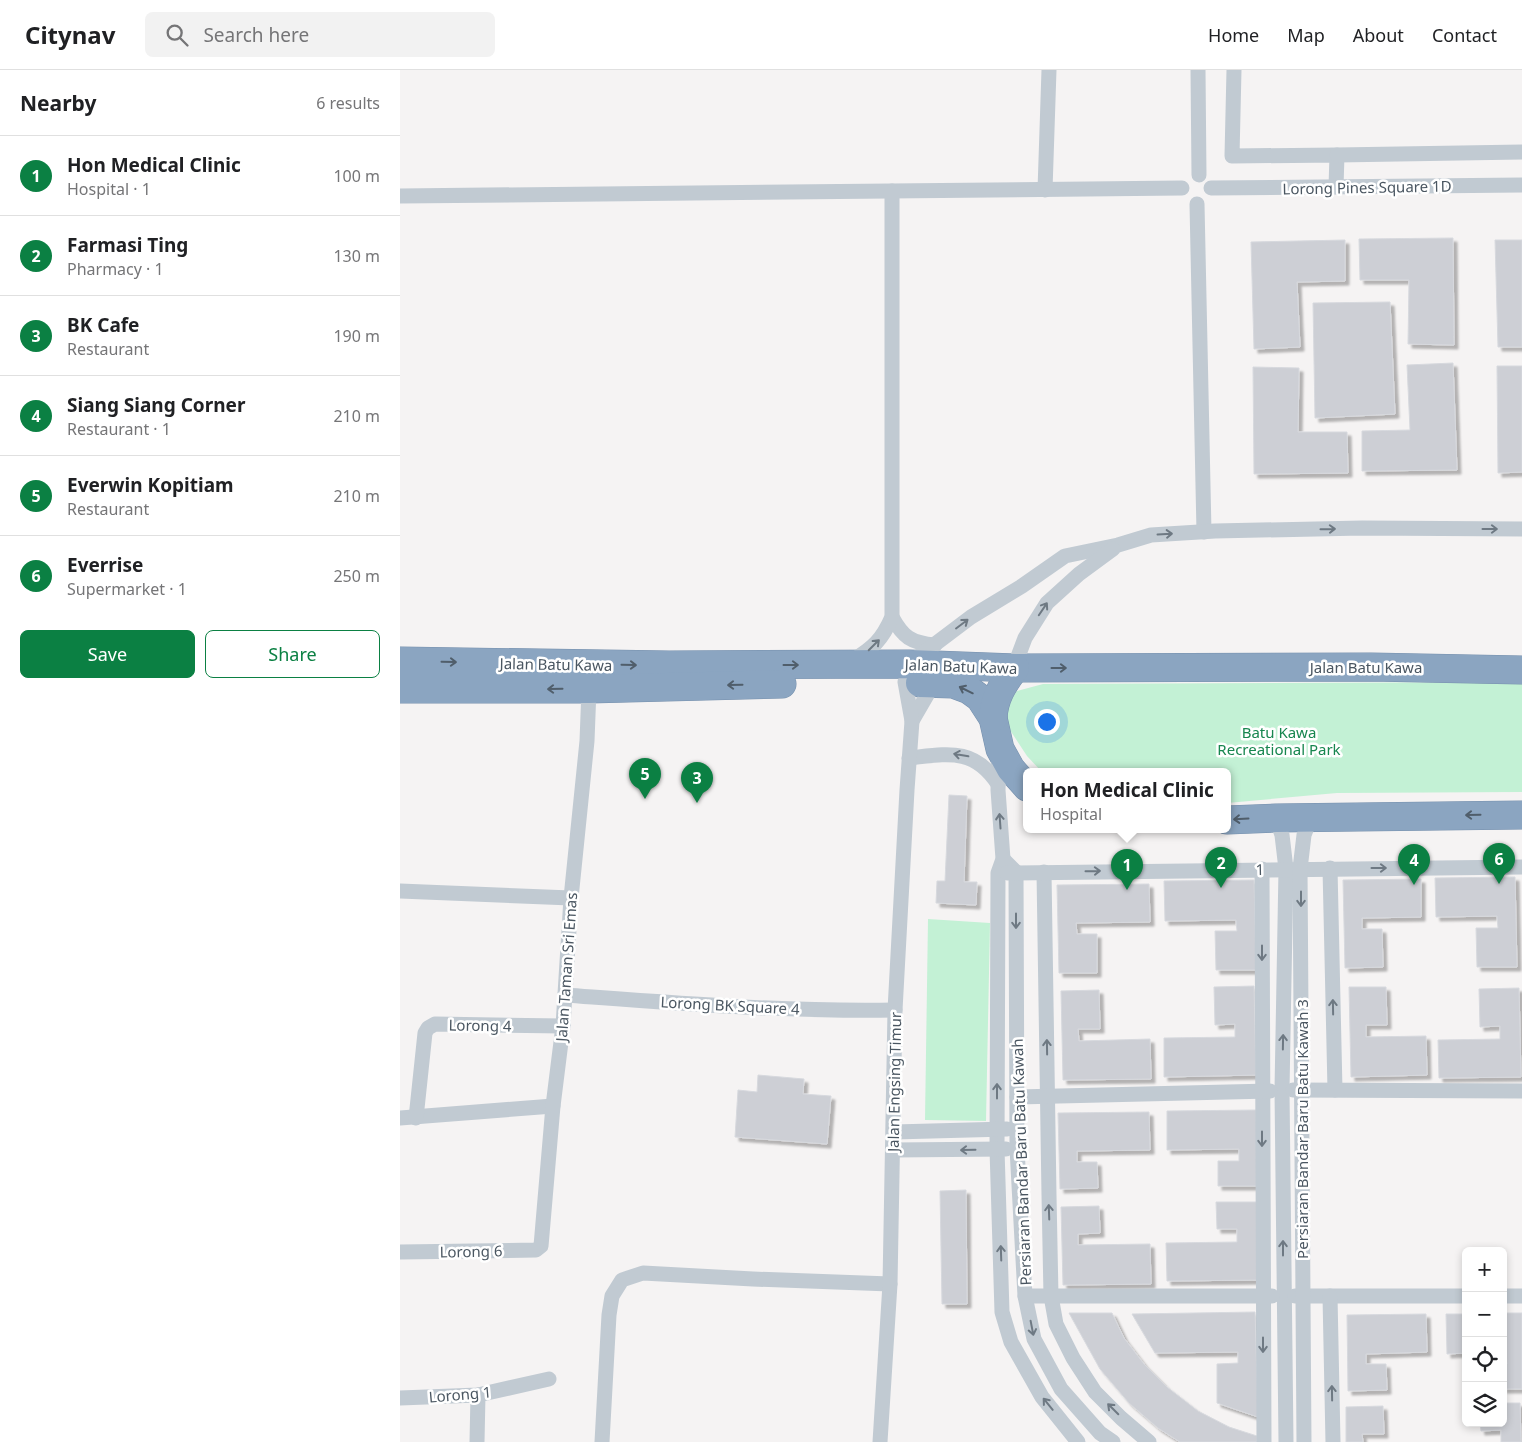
<!DOCTYPE html>
<meta charset="utf-8">
<style>
body{margin:0;font-family:"Noto Sans",sans-serif;background:#f2f2f2;color:#202124}
.controls{position:absolute;right:15px;bottom:15px;display:grid;overflow:hidden;border-radius:8px;box-shadow:0 2px 8px #0003}
.controls button{width:45px;height:45px;display:grid;place-items:center;padding:0;border:0;border-bottom:1px solid #e0e0e0;background:#fff;color:#202124;font:25px sans-serif}
.you{position:absolute;left:646px;top:651px;width:18px;height:18px;margin:-12px;border:4px solid #fff;border-radius:50%;background:#1a73e8;box-shadow:0 0 0 8px #1a73e833}
.badge{display:grid;place-items:center;width:32px;height:32px;border-radius:50%;background:#0b8043;color:#fff;font-size:16px;font-weight:700}
.pin{position:absolute;translate:-50% -41px;filter:drop-shadow(0 1px 2px #0008)}
.pin::after{content:'';position:absolute;top:26px;width:18px;height:15px;background:inherit;clip-path:polygon(0 0,100% 0,50% 100%)}
.popup{position:absolute;left:623px;top:698px;width:208px;height:65px;box-sizing:border-box;display:grid;place-content:center;border-radius:8px;background:#fff;filter:drop-shadow(0 1px 4px #0005);font-size:16px;white-space:nowrap;color:#757577}
.popup b{font-size:19px;color:#202124}
.popup::after{content:'';position:absolute;left:50%;top:100%;margin-left:-10px;border:10px solid transparent;border-top-color:#fff}
.list{margin:0;padding:0;list-style:none}
h2{display:flex;justify-content:space-between;align-items:center;height:65px;margin:0;padding:0 20px;font-size:21px}
h2 small{font-size:16px;font-weight:400;color:#757577}
.list li{display:grid;grid-template-columns:32px 1fr auto;gap:15px;align-items:center;box-sizing:border-box;height:80px;padding:0 20px;border-top:1px solid #e0e0e0}
.list b{display:block;font-size:19px;white-space:nowrap}
.list p{margin:0;font-size:16px;white-space:nowrap;color:#757577}
.list em{font-size:16px;font-style:normal;color:#757577}
.actions{display:flex;gap:10px;padding:15px 20px}
.actions a{flex:1;padding:11px 0;border:1px solid #0b8043;border-radius:8px;text-align:center;font-size:18px;color:#0b8043}
.actions .main{background:#0b8043;color:#fff}
.icon{flex:none;width:28px;height:28px;fill:none;stroke:currentColor;stroke-width:2;stroke-linecap:round;stroke-linejoin:round}
.map{position:relative;flex:none;width:1122px;height:1372px;overflow:hidden}
header{display:flex;align-items:center;gap:30px;box-sizing:border-box;height:70px;padding:0 25px;background:#fff;border-bottom:1px solid #e0e0e0}
header strong{font-size:24px}
nav{display:flex;gap:28px;margin-inline-start:auto;font-size:18px}
.search{width:350px;height:45px;background:#f2f2f2;display:flex;align-items:center;gap:12px;box-sizing:border-box;padding:0 18px;border-radius:8px;color:#757577;font-size:19px}
main{display:flex}
aside{flex:1;background:#fff}
.map>svg:first-child{display:block}
.green{fill:#c3f1d5}
.building{fill:#cdcfd5;stroke:#d7d9de;filter:url(#shadow)}
.lines{fill:none;stroke-linecap:round;stroke-linejoin:round}
.highway-casing{stroke:#7690ad;stroke-width:29}
.street{stroke:#c1cad2;stroke-width:15}
.highway{stroke:#8ba5c1;stroke-width:28}
.oneway{stroke:#6e7983}
.oneway2{stroke:#505e6b}
.labels{text-anchor:middle;dominant-baseline:central;stroke-width:5;stroke-linejoin:round;paint-order:stroke}
.street-label{font-size:15px;fill:#4a5661;stroke:#fff}
.park-label{font-size:15px;fill:#17864f;stroke:#fff}
</style>
<header>
<strong>Citynav</strong>
<div class="search"><svg class="icon" aria-label="search" viewBox="0 0 24 24"><circle cx="10" cy="10" r="6"/><path d="M15 15l6 6"/></svg>Search here</div>
<nav><a>Home</a><a>Map</a><a>About</a><a>Contact</a></nav>
</header>
<main>
<aside>
<h2>Nearby<small>6 results</small></h2>
<ul class="list">
<li><span class="badge">1</span><div><b>Hon Medical Clinic</b><p>Hospital · 1</p></div><em>100 m</em></li>
<li><span class="badge">2</span><div><b>Farmasi Ting</b><p>Pharmacy · 1</p></div><em>130 m</em></li>
<li><span class="badge">3</span><div><b>BK Cafe</b><p>Restaurant</p></div><em>190 m</em></li>
<li><span class="badge">4</span><div><b>Siang Siang Corner</b><p>Restaurant · 1</p></div><em>210 m</em></li>
<li><span class="badge">5</span><div><b>Everwin Kopitiam</b><p>Restaurant</p></div><em>210 m</em></li>
<li><span class="badge">6</span><div><b>Everrise</b><p>Supermarket · 1</p></div><em>250 m</em></li>
</ul>
<div class="actions"><a class="main">Save</a><a>Share</a></div>
</aside>
<div class="map">
<svg width="1122" height="1372" viewBox="0 0 1122 1372">
<defs>
<filter id="shadow"><feDropShadow dx="4" dy="4" stdDeviation="1" flood-color="#0004"/></filter>
</defs>
<rect width="100%" height="100%" fill="#f5f3f3"/>
<g class="green">
<polygon points="1122,612 1122,722 937,723 827,733 827,701 641,701 627,686 608,657 607,634 617,621 643,614"/>
<polygon points="528,849 590,853 586,1051 525,1050"/>
</g>
<g class="building">
<polygon points="1053,168 1054,275 1008,274 1009,210 960,210 959,169"/>
<polygon points="945,170 945,211 897,212 900,277 854,279 851,172"/>
<polygon points="1095,170 1122,170 1122,277 1098,277"/>
<polygon points="990,232 995,344 915,348 913,233"/>
<polygon points="1053,293 1057,400 962,401 962,361 1010,360 1007,295"/>
<polygon points="1097,296 1122,296 1122,402 1098,403"/>
<polygon points="853,297 899,298 898,362 947,362 948,403 854,404"/>
<polygon points="549,725 567,726 564,812 577,812 576,835 536,833 537,811 545,811"/>
<polygon points="1115,807 1117,897 1077,897 1076,858 1098,858 1097,846 1036,847 1035,808"/>
<polygon points="1021,809 1021,847 962,848 962,859 982,859 983,897 945,898 943,810"/>
<polygon points="854,810 856,900 816,900 815,861 837,861 836,850 765,851 764,811"/>
<polygon points="749,814 750,852 676,853 677,864 697,864 697,903 659,903 657,815"/>
<polygon points="854,916 856,1005 764,1007 764,968 835,967 835,954 815,955 814,917"/>
<polygon points="949,917 986,917 987,955 966,955 966,967 1026,966 1027,1005 951,1007"/>
<polygon points="1119,918 1121,1007 1039,1008 1038,970 1100,969 1100,956 1080,957 1079,919"/>
<polygon points="699,920 700,959 678,959 679,971 750,969 751,1009 663,1010 661,921"/>
<polygon points="358,1005 404,1009 403,1024 431,1026 427,1074 335,1067 338,1020 357,1022"/>
<polygon points="856,1040 858,1116 818,1116 818,1091 839,1091 839,1079 767,1080 767,1041"/>
<polygon points="749,1042 750,1080 677,1081 677,1092 697,1092 698,1118 660,1119 658,1043"/>
<polygon points="566,1120 567,1234 542,1234 540,1121"/>
<polygon points="816,1132 857,1132 858,1210 767,1211 766,1173 837,1172 837,1159 817,1159"/>
<polygon points="699,1136 700,1163 678,1164 678,1175 750,1174 751,1214 663,1215 661,1137"/>
<polygon points="855,1242 858,1347 817,1333 817,1294 838,1293 838,1282 755,1283 732,1244"/>
<polygon points="669,1243 712,1243 724,1268 744,1294 767,1317 798,1341 829,1357 857,1366 857,1372 780,1372 758,1358 729,1333 700,1299"/>
<polygon points="1103,1243 1122,1243 1122,1319 1103,1319 1103,1294 1107,1294 1106,1282 1103,1282"/>
<polygon points="1026,1244 1027,1282 966,1284 966,1294 986,1294 987,1320 948,1321 947,1245"/>
<polygon points="1046,1244 1066,1244 1066,1283 1047,1284"/>
<polygon points="1103,1333 1120,1333 1121,1372 1101,1372 1101,1360 1081,1361 1080,1353 1103,1353"/>
<polygon points="983,1336 984,1364 962,1364 963,1372 946,1372 946,1337"/>
</g>
<g class="lines">
<defs>
<g id="highway">
<polyline points="0,591 269,595 509,594 615,598 971,597 1122,600"/>
<polyline points="520,613 553,614 569,620 580,628 593,648 600,679 611,699 627,717"/>
<polyline points="0,619 189,619 382,614"/>
<path d="M593 648C594 628 603 614 615 598"/>
<polyline points="827,750 876,748 1122,745"/>
</g>
</defs>
<use href="#highway" class="highway-casing"/>
<g class="street">
<polyline points="798,0 799,105"/>
<polyline points="834,0 832,86 937,85 936,117"/>
<polyline points="937,85 1122,82"/>
<polyline points="811,118 1122,115"/>
<polyline points="645,120 649,0"/>
<polyline points="0,126 782,118"/>
<polyline points="797,134 804,462"/>
<path d="M492 547C503 567 511 573 535 575"/>
<path d="M452 591C473 578 482 570 492 547V121"/>
<polyline points="510,593 571,547 622,516 665,486 718,475 751,465 815,461 962,458 1122,459"/>
<polyline points="615,598 616,592 625,568 647,533 679,504 713,479"/>
<polyline points="512,651 534,613"/>
<polyline points="599,684 598,720 603,789 598,803 597,1079 602,1242 611,1272 642,1327 678,1372"/>
<path d="M509 688C547 684 574 677 598 714"/>
<polyline points="876,748 882,765 886,799 882,1020 886,1372"/>
<polyline points="603,789 616,802 617,1078 625,1226 634,1269 661,1319 700,1363 713,1372"/>
<polyline points="930,798 935,1020"/>
<polyline points="862,799 864,1372"/>
<polyline points="644,802 649,1125 651,1226 656,1254 673,1288 695,1322 721,1348 749,1372"/>
<polyline points="607,803 1122,797"/>
<polyline points="0,821 171,828"/>
<path d="M165 925C275 933 385 942 495 940"/>
<polyline points="893,1020 1122,1021"/>
<polyline points="617,1027 870,1021"/>
<polyline points="0,1048 153,1036"/>
<polyline points="16,1048 25,963 28,958 35,954 163,956"/>
<polyline points="494,1062 607,1059"/>
<polyline points="493,1080 606,1079"/>
<polyline points="0,1182 136,1180 141,1176 153,1036 163,956 171,828 187,671 189,619"/>
<polyline points="625,1226 872,1226"/>
<polyline points="895,1226 1066,1226"/>
<polyline points="930,1226 933,1372"/>
<polyline points="1103,1226 1122,1226"/>
<polyline points="0,1328 78,1325 149,1309"/>
<polyline points="77,1372 78,1325"/>
<polyline points="202,1372 209,1245 212,1226 222,1210 243,1203 353,1209 490,1214"/>
<polyline points="480,1372 490,1214 495,940 507,720 512,651 505,612"/>
<polyline points="904,1372 900,799 904,765 911,747"/>
</g>
<use href="#highway" class="highway"/>
</g>
<defs><path id="oneway-shaft" d="M-6 0H5M1.5-3L5.5 0L1.5 3" fill="none" stroke-width="1.6" stroke-linecap="round" stroke-linejoin="round" transform="scale(1.25)"/></defs>
<g class="oneway">
<use href="#oneway-shaft" transform="translate(928 459) rotate(-1)"/>
<use href="#oneway-shaft" transform="translate(1090 459)"/>
<use href="#oneway-shaft" transform="translate(765 464) rotate(-3)"/>
<use href="#oneway-shaft" transform="translate(643 539) rotate(-56)"/>
<use href="#oneway-shaft" transform="translate(562 554) rotate(-37)"/>
<use href="#oneway-shaft" transform="translate(474 575) rotate(-45)"/>
<use href="#oneway-shaft" transform="translate(561 685) rotate(-170)"/>
<use href="#oneway-shaft" transform="translate(600 751) rotate(-94)"/>
<use href="#oneway-shaft" transform="translate(979 798)"/>
<use href="#oneway-shaft" transform="translate(693 801) rotate(-1)"/>
<use href="#oneway-shaft" transform="translate(901 829) rotate(90)"/>
<use href="#oneway-shaft" transform="translate(616 851) rotate(90)"/>
<use href="#oneway-shaft" transform="translate(862 883) rotate(90)"/>
<use href="#oneway-shaft" transform="translate(933 937) rotate(-91)"/>
<use href="#oneway-shaft" transform="translate(883 972) rotate(-89)"/>
<use href="#oneway-shaft" transform="translate(647 977) rotate(-91)"/>
<use href="#oneway-shaft" transform="translate(597 1021) rotate(-90)"/>
<use href="#oneway-shaft" transform="translate(862 1069) rotate(90)"/>
<use href="#oneway-shaft" transform="translate(568 1080) rotate(179)"/>
<use href="#oneway-shaft" transform="translate(649 1142) rotate(-92)"/>
<use href="#oneway-shaft" transform="translate(883 1178) rotate(-90)"/>
<use href="#oneway-shaft" transform="translate(601 1183) rotate(-92)"/>
<use href="#oneway-shaft" transform="translate(632 1258) rotate(79)"/>
<use href="#oneway-shaft" transform="translate(863 1275) rotate(90)"/>
<use href="#oneway-shaft" transform="translate(932 1323) rotate(-91)"/>
<use href="#oneway-shaft" transform="translate(648 1334) rotate(-129)"/>
<use href="#oneway-shaft" transform="translate(713 1339) rotate(-135)"/>
</g>
<g class="oneway2">
<use href="#oneway-shaft" transform="translate(49 592) rotate(1)"/>
<use href="#oneway-shaft" transform="translate(229 595) rotate(1)"/>
<use href="#oneway-shaft" transform="translate(391 595)"/>
<use href="#oneway-shaft" transform="translate(659 598)"/>
<use href="#oneway-shaft" transform="translate(335 615) rotate(179)"/>
<use href="#oneway-shaft" transform="translate(155 619) rotate(179)"/>
<use href="#oneway-shaft" transform="translate(566 620) rotate(-154)"/>
<use href="#oneway-shaft" transform="translate(1073 745) rotate(179)"/>
<use href="#oneway-shaft" transform="translate(841 749) rotate(177)"/>
</g>
<g class="labels">
<g class="street-label">
<text transform="translate(967 117) rotate(-1)">Lorong Pines Square 1D</text>
<text transform="translate(156 594) rotate(1)">Jalan Batu Kawa</text>
<text transform="translate(561 596) rotate(2)">Jalan Batu Kawa</text>
<text x="966" y="597">Jalan Batu Kawa</text>
<text transform="translate(860 799) rotate(-1)">1</text>
<text transform="translate(166 897) rotate(-86)">Jalan Taman Sri Emas</text>
<text transform="translate(330 935) rotate(3)">Lorong BK Square 4</text>
<text transform="translate(80 955) rotate(1)">Lorong 4</text>
<text transform="translate(494 1012) rotate(-89)">Jalan Engsing Timur</text>
<text transform="translate(902 1059) rotate(-90)">Persiaran Bandar Baru Batu Kawah 3</text>
<text transform="translate(621 1092) rotate(-92)">Persiaran Bandar Baru Batu Kawah</text>
<text transform="translate(71 1181) rotate(-1)">Lorong 6</text>
<text transform="translate(60 1324) rotate(-5)">Lorong 1</text>
</g>
<g class="park-label">
<text x="879" y="662">Batu Kawa<tspan x="879" dy="17">Recreational Park</tspan></text>
</g>
</g>
</svg>
<div class="controls">
<button>+</button>
<button>−</button>
<button><svg class="icon" aria-label="locate" viewBox="0 0 24 24"><circle cx="12" cy="12" r="6"/><path d="M12 2v4M12 18v4M2 12h4M18 12h4"/></svg></button>
<button><svg class="icon" aria-label="layers" viewBox="0 0 24 24"><path d="M12 4l9 5-9 5-9-5zM3 14l9 5 9-5"/></svg></button>
</div>
<div class="you"></div>
<div class="pin badge" style="left:727px;top:820px">1</div>
<div class="popup"><b>Hon Medical Clinic</b>Hospital</div>
<div class="pin badge" style="left:821px;top:818px">2</div>
<div class="pin badge" style="left:297px;top:733px">3</div>
<div class="pin badge" style="left:1014px;top:815px">4</div>
<div class="pin badge" style="left:245px;top:729px">5</div>
<div class="pin badge" style="left:1099px;top:814px">6</div>
</div>
</main>
